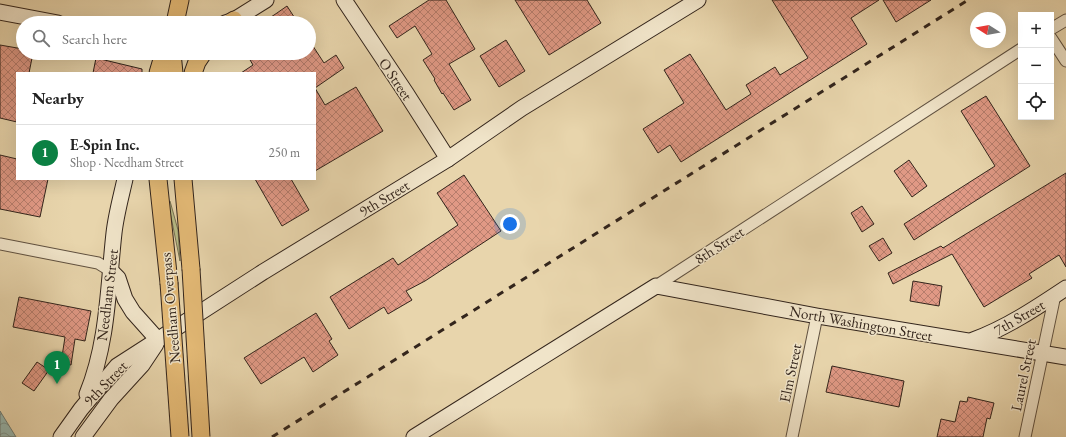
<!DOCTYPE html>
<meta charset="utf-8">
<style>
body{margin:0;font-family:"EB Garamond",serif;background:#f2f2f2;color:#222}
.controls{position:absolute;right:12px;top:12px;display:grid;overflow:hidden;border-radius:0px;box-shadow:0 4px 16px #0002}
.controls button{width:36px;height:36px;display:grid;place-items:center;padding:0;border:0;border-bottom:1px solid #e0e0e0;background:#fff;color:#222;font:20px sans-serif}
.compass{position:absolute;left:970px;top:12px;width:36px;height:36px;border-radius:50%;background:#fff;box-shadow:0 4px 16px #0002;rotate:281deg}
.you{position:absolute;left:510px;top:224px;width:14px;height:14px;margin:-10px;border:3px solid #fff;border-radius:50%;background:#1a73e8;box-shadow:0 0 0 6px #1a73e833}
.badge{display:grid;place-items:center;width:26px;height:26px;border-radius:50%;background:#0b8043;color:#fff;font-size:13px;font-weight:700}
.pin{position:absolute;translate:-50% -33px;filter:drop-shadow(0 1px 2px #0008)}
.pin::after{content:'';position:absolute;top:21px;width:14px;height:12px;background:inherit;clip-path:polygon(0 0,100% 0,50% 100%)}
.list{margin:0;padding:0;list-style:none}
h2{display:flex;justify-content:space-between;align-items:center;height:52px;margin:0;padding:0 16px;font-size:17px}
h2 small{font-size:13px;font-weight:400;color:#767676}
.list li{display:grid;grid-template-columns:26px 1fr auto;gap:12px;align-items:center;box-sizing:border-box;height:56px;padding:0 16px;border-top:1px solid #e0e0e0}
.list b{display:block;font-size:15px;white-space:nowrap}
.list p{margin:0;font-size:13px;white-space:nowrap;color:#767676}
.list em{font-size:13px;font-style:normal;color:#767676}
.icon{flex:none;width:22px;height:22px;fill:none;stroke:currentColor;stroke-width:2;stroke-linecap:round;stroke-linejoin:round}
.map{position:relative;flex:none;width:1066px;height:437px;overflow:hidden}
.search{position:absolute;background:#fff;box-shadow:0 4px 16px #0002;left:16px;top:16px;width:300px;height:44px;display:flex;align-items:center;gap:10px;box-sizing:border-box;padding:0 14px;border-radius:22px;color:#767676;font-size:15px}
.panel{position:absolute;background:#fff;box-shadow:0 4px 16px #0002;left:16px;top:72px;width:300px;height:108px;border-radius:0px}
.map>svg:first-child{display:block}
.green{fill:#b8bd88;stroke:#767152}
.water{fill:url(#water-waves);stroke:#707d75}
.building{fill:url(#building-cross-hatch);stroke:#33251c}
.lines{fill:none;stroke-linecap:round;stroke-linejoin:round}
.street-casing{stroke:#605140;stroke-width:13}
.secondary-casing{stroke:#33251c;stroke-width:17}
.primary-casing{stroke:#33251c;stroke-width:19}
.street{stroke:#f0e4c9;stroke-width:11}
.secondary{stroke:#f0e4c9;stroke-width:15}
.primary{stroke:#e4ba76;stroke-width:17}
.rail{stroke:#33251c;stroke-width:3;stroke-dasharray:7 7;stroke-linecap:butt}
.primary-bridge-casing{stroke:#33251c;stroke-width:19;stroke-linecap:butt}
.primary-bridge{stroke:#e4ba76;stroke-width:17}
.labels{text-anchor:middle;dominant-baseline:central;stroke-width:3;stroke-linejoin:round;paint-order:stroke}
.street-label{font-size:15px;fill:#33251c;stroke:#f0e4c9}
</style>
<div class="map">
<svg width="1066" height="437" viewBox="0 0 1066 437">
<defs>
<pattern id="water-waves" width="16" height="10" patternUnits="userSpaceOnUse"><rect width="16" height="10" fill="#98b8b0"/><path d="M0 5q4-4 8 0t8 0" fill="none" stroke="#7d958e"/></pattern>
<pattern id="building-cross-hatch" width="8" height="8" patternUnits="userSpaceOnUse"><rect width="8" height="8" fill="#e09985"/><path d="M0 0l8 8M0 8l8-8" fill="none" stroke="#b67d6c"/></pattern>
</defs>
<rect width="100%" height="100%" fill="#e8d5ac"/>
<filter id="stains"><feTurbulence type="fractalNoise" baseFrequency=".005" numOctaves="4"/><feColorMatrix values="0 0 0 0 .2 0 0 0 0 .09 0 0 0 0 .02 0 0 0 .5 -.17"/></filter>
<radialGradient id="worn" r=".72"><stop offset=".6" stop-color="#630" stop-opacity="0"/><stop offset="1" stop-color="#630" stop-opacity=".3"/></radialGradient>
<polygon class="green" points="170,201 178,230 180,261 168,202"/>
<polygon class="water" points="0,411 16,437 0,437"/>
<g class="building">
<polygon points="429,0 446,0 475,49 449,64 471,100 454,110 443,93 442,94 434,80 435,79 423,60 432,54 415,26 397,38 389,26"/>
<polygon points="515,0 587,0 601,23 549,55"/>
<polygon points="772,0 879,0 851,18 867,44 681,162 670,145 658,153 643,129 684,103 664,70 690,54 726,110 751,94 746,85 775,67 780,75 808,58"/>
<polygon points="883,0 931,0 896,22"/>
<polygon points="287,6 298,23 262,23 277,13"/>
<polygon points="309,40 324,63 336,55 344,68 315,88 325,105 356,87 383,131 315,171 315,73 241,73 253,65 246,53 309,53"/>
<polygon points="506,40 525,71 499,87 480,56"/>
<polygon points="0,45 23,49 23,53 33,53 29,73 17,73 17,122 0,118"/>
<polygon points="96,58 142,69 142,73 93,73"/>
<polygon points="986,96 1030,166 914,240 904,224 995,166 961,111"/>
<polygon points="0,155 17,159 17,179 48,179 40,217 0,209"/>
<polygon points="909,160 927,186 912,197 894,171"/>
<polygon points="1066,173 1066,267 1059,255 1029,274 1032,278 984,307 952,254 893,284 888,273 941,246 943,248"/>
<polygon points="464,175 501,231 425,281 406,291 412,300 388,314 384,307 349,329 330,297 393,258 398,265 458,225 437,193"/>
<polygon points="255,179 291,179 309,210 282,226"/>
<polygon points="862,206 874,224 862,232 851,213"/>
<polygon points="883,238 892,253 879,261 869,246"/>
<polygon points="913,281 942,286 939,306 910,301"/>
<polygon points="19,297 91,311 85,341 75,339 71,365 61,363 65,337 13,327"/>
<polygon points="316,313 332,339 329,341 338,355 313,372 304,357 261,384 244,358"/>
<polygon points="37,362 49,370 34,391 22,383"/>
<polygon points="832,366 904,381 899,407 826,392"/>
<polygon points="968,397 994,403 990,419 987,418 983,437 937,437 941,419 955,422 960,401 967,402"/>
</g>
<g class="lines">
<defs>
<g id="street">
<polyline points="1051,29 1066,20"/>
<polyline points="1051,38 1066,61"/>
<polyline points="0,244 98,263 111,271"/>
<polyline points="656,286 1021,49"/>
<polyline points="792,437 817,316"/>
<polyline points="1025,437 1055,295"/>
</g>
<g id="secondary">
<polyline points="344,0 406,93 448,159"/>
<polyline points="0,12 58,23"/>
<polyline points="225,23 234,20 266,0"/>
<polyline points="111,271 118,278 125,299 133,312 158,340"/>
<path d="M973 340C1006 328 1036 308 1066 288"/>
<path d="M87 394C108 343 108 287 114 233 116 215 121 197 125 179"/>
<polyline points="61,437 81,409 117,366 263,272 448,159 522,108 698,0"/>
<polyline points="83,437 111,399 142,365 156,344"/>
<polyline points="414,437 656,286 817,316 1066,357"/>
</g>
<g id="primary">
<polyline points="175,23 180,0"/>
<polyline points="230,23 234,20"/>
<polyline points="172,53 174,73"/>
<polyline points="158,73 164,53"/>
<polyline points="193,73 197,62 203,53"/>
<polyline points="158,179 169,283"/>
<polyline points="183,179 191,269"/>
</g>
</defs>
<use href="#street" class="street-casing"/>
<use href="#secondary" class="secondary-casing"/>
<use href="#primary" class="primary-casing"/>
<use href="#street" class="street"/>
<use href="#secondary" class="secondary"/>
<use href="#primary" class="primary"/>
<polyline class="rail" points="272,437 968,0"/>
<defs>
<g id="primary-bridge">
<polyline points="191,269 201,437"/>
<polyline points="169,283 180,437"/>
</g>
</defs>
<use href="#primary-bridge" class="primary-bridge-casing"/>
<use href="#primary-bridge" class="primary-bridge"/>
</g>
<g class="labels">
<g class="street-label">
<text transform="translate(396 79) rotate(56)">O Street</text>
<text transform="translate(384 198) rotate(-31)">9th Street</text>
<text transform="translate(719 245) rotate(-33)">8th Street</text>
<text transform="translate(107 295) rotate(-83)">Needham Street</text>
<text transform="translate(170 308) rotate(-95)">Needham Overpass</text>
<text transform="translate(1019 317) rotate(-30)">7th Street</text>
<text transform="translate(861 323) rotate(10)">North Washington Street</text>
<text transform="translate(790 373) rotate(-78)">Elm Street</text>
<text transform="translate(1023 375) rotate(-78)">Laurel Street</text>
<text transform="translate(105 383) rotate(-46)">9th Street</text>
</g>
</g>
<rect width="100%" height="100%" filter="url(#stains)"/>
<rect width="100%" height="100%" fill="url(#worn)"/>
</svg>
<div class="controls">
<button>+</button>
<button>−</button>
<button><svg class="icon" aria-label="locate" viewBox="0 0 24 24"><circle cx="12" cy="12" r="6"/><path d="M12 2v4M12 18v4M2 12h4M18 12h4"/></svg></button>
</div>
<svg class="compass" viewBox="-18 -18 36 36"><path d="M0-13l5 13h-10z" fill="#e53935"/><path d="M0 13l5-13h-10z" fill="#767676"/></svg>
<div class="you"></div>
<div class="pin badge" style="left:57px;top:384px">1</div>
<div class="search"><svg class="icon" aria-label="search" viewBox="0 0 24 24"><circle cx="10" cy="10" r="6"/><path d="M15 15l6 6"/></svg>Search here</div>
<section class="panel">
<h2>Nearby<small></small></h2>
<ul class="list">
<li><span class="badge">1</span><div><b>E-Spin Inc.</b><p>Shop · Needham Street</p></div><em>250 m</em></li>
</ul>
</section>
</div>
